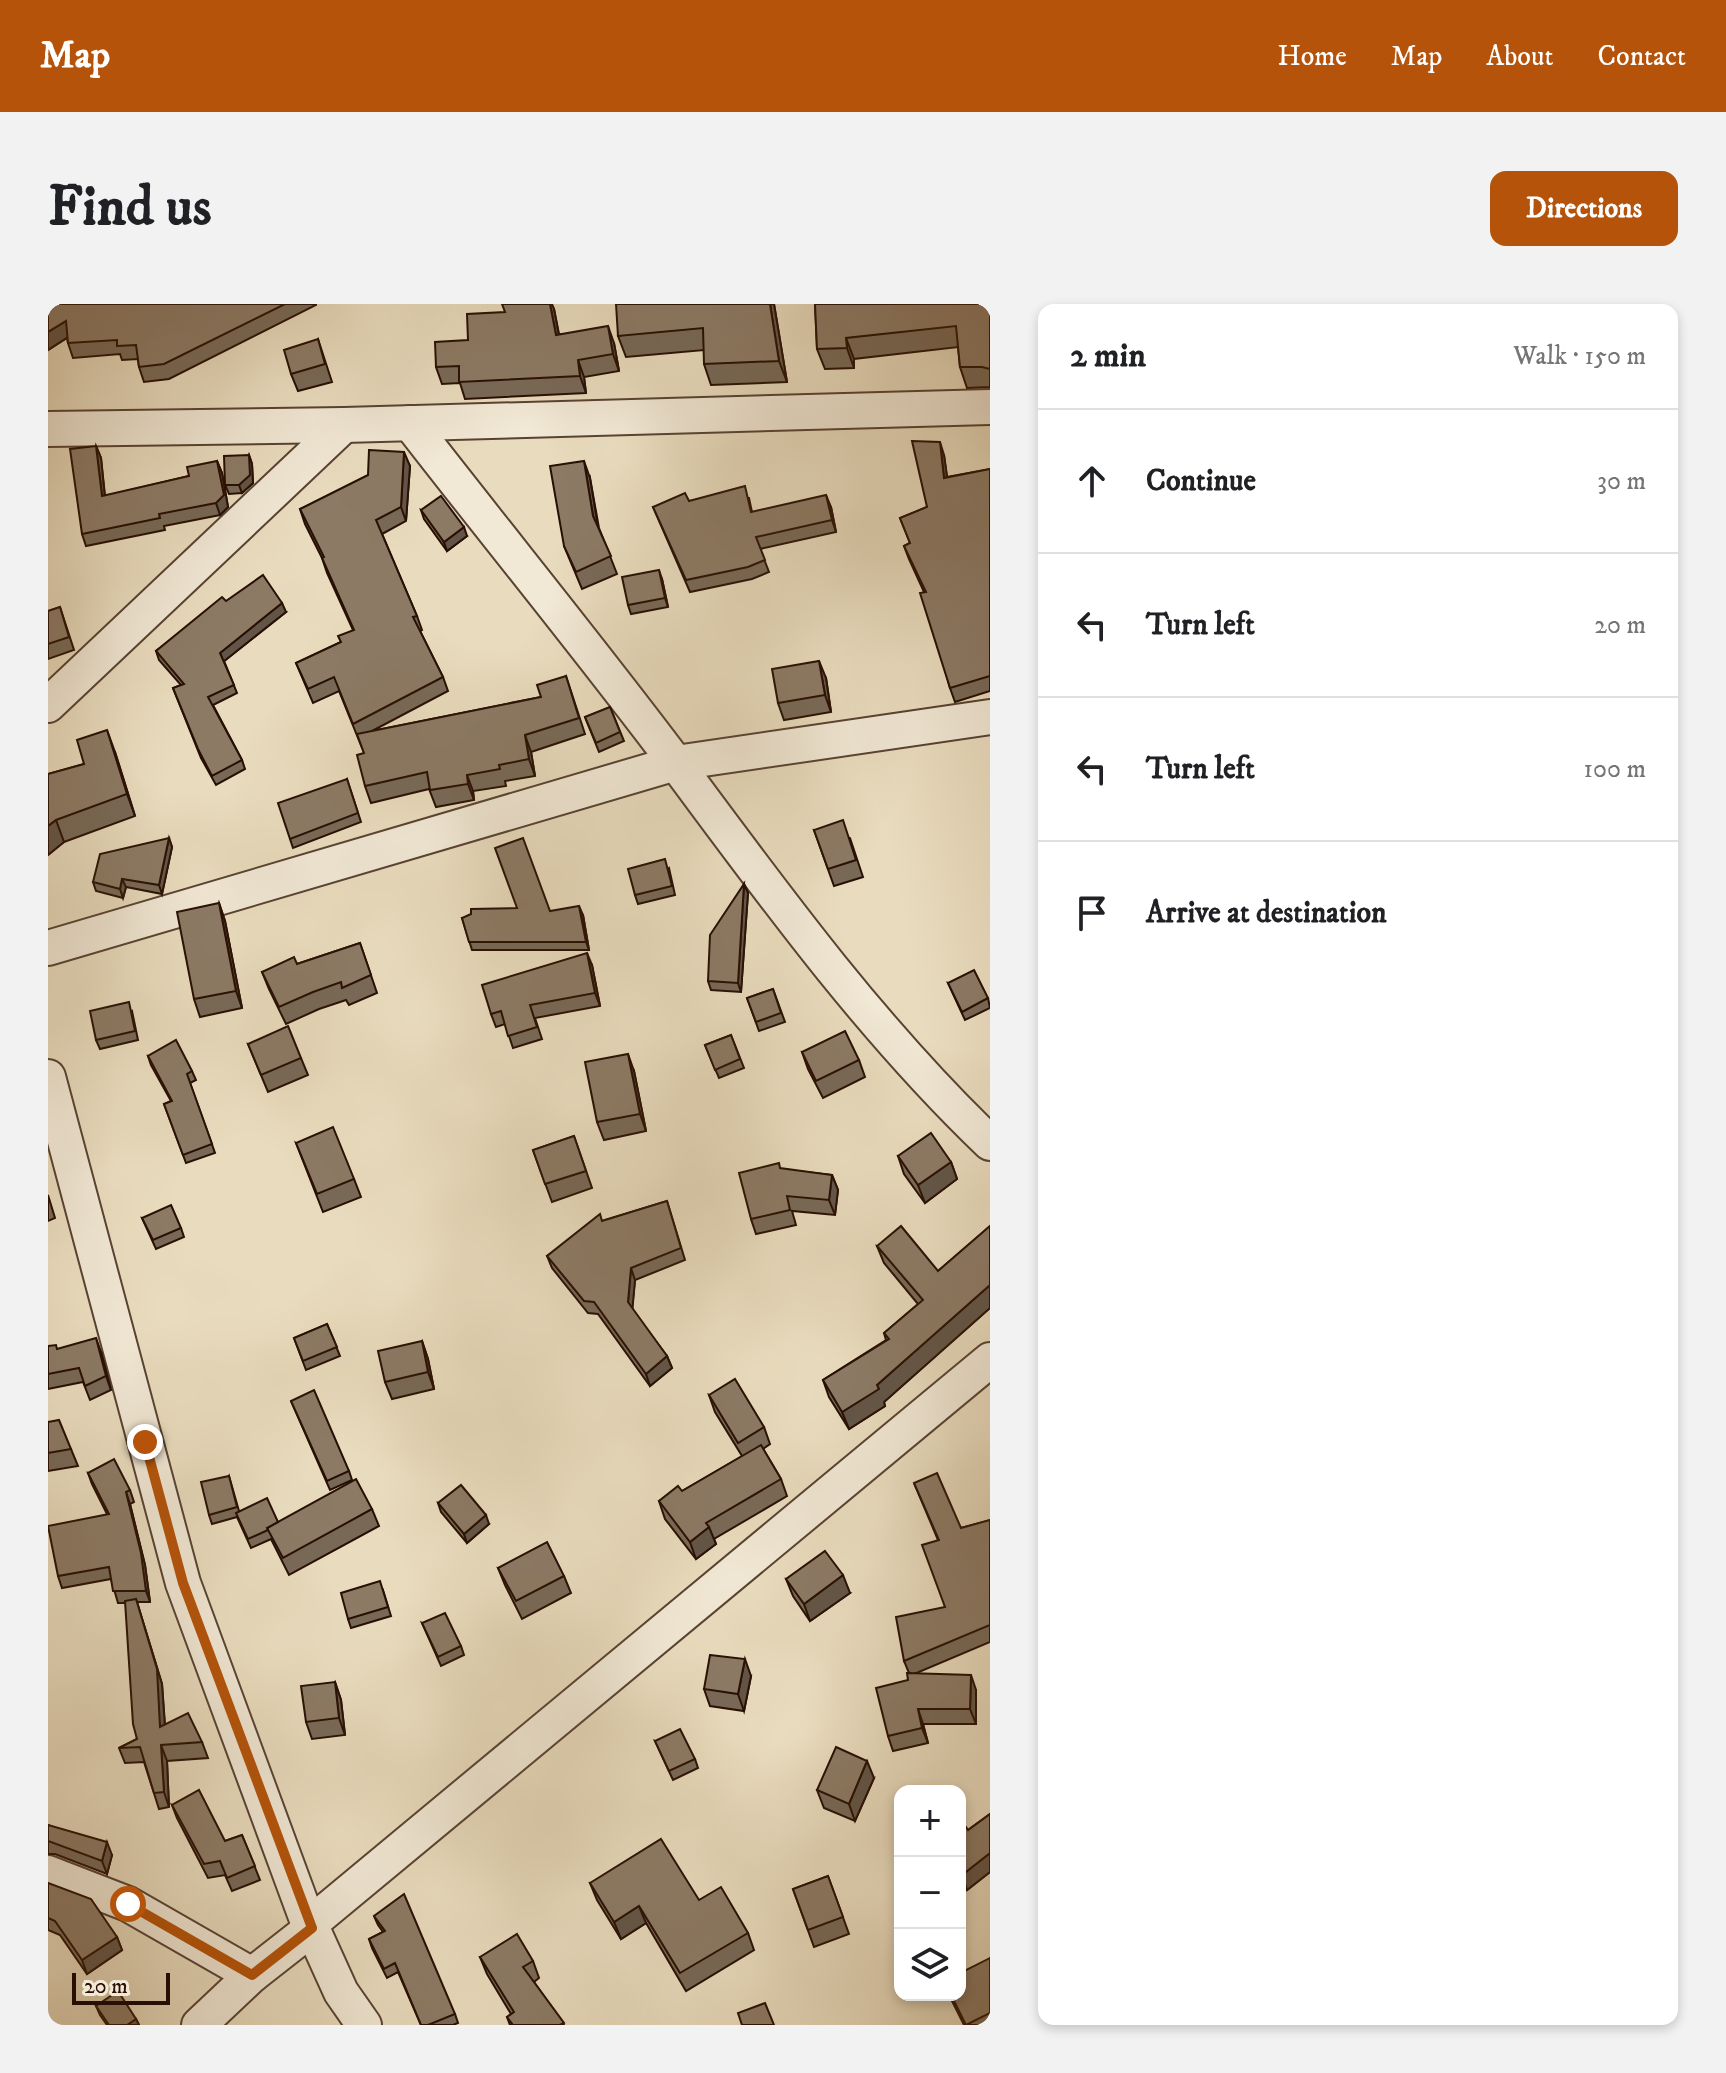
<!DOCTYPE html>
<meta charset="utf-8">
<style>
body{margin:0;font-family:"IM FELL DW Pica",serif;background:#f2f2f2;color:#202124}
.controls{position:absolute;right:24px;bottom:24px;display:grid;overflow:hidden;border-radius:16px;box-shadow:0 4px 12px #0003}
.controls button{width:72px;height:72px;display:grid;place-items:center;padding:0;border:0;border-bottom:2px solid #e0e0e0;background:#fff;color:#202124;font:40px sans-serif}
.scale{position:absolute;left:24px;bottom:20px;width:98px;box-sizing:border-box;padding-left:8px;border:4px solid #280f04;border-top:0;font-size:22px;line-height:28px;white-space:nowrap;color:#280f04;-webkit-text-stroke:6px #f1e8d5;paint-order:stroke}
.stop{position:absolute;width:24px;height:24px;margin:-18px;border:6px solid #b45309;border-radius:50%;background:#fff}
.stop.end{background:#b45309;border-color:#fff;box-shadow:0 2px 8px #0008}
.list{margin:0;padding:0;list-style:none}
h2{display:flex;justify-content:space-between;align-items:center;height:104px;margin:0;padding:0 32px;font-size:34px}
h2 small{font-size:26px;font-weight:400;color:#757577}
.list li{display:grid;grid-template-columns:52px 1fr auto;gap:24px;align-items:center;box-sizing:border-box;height:144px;padding:0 32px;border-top:2px solid #e0e0e0}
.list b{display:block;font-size:30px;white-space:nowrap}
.list em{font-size:26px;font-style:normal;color:#757577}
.icon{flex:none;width:44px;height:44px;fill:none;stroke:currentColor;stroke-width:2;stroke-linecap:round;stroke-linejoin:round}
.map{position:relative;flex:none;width:942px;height:1721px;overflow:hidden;border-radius:16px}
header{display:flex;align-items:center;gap:48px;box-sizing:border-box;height:112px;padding:0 40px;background:#b45309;color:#fff}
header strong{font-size:38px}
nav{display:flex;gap:44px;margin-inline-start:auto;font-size:28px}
.intro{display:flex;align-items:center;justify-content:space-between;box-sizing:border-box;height:192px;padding:0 48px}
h1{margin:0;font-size:56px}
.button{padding:20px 36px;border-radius:16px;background:#b45309;color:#fff;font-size:28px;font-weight:700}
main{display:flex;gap:48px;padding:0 48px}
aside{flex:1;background:#fff;border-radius:16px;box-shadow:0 4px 12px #0003}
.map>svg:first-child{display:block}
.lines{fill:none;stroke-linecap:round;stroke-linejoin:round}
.minor-casing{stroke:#584232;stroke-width:38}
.minor{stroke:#f1e8d5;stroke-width:34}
.wall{fill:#786957;stroke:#280f04;stroke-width:2}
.shaded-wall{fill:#625547;stroke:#280f04;stroke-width:2}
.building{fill:#8c7a65;stroke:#280f04;stroke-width:2}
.route{stroke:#b45309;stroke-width:10}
</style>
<header>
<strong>Map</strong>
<nav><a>Home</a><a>Map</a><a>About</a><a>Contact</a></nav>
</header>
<div class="intro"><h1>Find us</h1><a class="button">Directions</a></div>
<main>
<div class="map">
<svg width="942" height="1721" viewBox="0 0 942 1721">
<rect width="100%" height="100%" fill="#e9dcbe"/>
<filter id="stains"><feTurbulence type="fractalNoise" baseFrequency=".0025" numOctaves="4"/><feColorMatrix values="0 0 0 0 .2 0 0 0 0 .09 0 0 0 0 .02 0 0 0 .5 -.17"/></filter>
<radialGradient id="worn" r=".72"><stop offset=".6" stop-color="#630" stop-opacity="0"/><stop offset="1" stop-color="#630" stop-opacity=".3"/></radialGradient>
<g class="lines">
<defs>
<g id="minor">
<path d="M362 119C451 234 543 346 630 462 727 593 824 726 942 839"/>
<polyline points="0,125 296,121 942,103"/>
<polyline points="0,401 296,121"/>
<polyline points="0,644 628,459 942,413"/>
<polyline points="0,773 135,1279 261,1621"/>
<polyline points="0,1569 80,1600 204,1671"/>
<polyline points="264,1624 293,1688 316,1721"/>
<polyline points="151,1721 204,1671 264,1624 261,1621 942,1056"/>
</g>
</defs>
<use href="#minor" class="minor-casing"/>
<use href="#minor" class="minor"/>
</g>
<g class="wall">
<polygon points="0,0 268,0 268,1 121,75 96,78 91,63 90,55 74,56 72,50 25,54 20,39 19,34 0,46"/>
<polygon points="726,0 739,78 663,81 656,60 656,46 578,53 570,32"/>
<polygon points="767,0 942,0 942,83 919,84 912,63 910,43 806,55 806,64 777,65 769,45"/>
<polygon points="506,5 511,30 566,39 571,67 536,73 538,89 417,95 412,79 394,80 388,63 420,36"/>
<polygon points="270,35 284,78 250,87 243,70"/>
<polygon points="48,142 53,154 57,192 141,172 169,157 174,169 180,203 172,211 116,222 117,226 38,242 34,230"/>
<polygon points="201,151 204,160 205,179 194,189 181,190 177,181"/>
<polygon points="896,151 899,173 942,165 942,387 907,398 902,384 876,288 861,255 856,242 862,239 852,214 879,203"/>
<polygon points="362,162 358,217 334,230 369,312 374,326 372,327 395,373 400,387 324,427 493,393 518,372 537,430 483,448 487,472 457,477 458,482 425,487 426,496 388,503 381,485 323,499 317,482 316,449 291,387 265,399 248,359 293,338 305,326 279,269 274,254 257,220 252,205"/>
<polygon points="542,174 551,224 569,270 534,285 516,242"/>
<polygon points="701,194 704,208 783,203 788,228 712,245 721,268 704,275 642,288 605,203 641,197"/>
<polygon points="373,206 419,232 399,247 376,215"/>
<polygon points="614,275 620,303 583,310 580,301"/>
<polygon points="178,297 238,308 176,357 189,389 165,401 194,456 197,465 168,481 153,454 125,384 133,381 111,356 108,347"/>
<polygon points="12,303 26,346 0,355 0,307"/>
<polygon points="778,374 783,408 736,416 730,399"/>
<polygon points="562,403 576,437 551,448 537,413"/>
<polygon points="67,448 87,512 16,538 0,551 0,470 36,460"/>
<polygon points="299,475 313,518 245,544 242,535"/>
<polygon points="766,526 802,534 815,573 786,582"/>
<polygon points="121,534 124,543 114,590 78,583 75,594 48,587 45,578"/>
<polygon points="621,564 627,591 590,600 587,591"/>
<polygon points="696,580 700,589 693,688 663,686 660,677"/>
<polygon points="171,599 177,617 194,704 152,713 146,695"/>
<polygon points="535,611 541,646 424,646 414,614"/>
<polygon points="312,639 329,689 301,701 298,696 271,705 238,720 221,685 214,668 249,660"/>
<polygon points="544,661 552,702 487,714 494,735 465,744 457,720 448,723 443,710"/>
<polygon points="900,679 940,694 942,704 917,716"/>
<polygon points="725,685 737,718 711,727 699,694"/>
<polygon points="84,707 90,736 52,745 48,736"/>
<polygon points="683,731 696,764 671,774 657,741"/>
<polygon points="200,740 253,754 260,771 220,788"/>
<polygon points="754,748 811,756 817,773 775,794 760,765"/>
<polygon points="100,752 144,767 148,776 142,779 167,849 138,859 116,800 123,797 103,761"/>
<polygon points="586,767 598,827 556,836 549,818"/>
<polygon points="526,832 544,884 504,898 485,846"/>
<polygon points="248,839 306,875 313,893 275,908"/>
<polygon points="850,852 903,858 909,875 877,899 856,870"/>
<polygon points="732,865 784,871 790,886 787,911 744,907 748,921 708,930 703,915"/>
<polygon points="0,891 7,914 0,917"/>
<polygon points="619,897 637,956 587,976 584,1005 619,1052 624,1064 602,1082 550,1010 540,1009 504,964 499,952 554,917"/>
<polygon points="94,914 133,924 136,933 108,945"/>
<polygon points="942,922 942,1004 836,1098 837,1102 801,1125 781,1093 775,1076 838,1036 836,1029 870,1000 836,959 829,942 890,967"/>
<polygon points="279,1020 292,1052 258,1066 246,1034"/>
<polygon points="374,1037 380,1055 386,1085 344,1095 337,1078"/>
<polygon points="0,1042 10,1045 53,1048 63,1086 42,1096 35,1078 0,1085"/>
<polygon points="661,1091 716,1123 722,1140 715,1145 733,1175 739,1192 666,1235 668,1240 648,1255 617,1215 611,1197 634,1187 694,1152 667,1108"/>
<polygon points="243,1097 301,1167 304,1176 282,1186"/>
<polygon points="0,1118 23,1145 30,1162 0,1167"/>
<polygon points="40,1169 82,1186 86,1198 82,1200 97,1261 102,1298 89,1298 114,1380 117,1421 154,1438 160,1454 119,1457 121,1503 111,1505 96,1458 77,1459 71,1444 89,1435 78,1299 70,1299 63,1275 14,1284 10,1272 59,1210 44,1180"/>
<polygon points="181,1172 191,1207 230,1218 324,1205 331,1222 241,1271 223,1235 203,1244 189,1213 164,1220 161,1211"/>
<polygon points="866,1179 913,1224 942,1216 942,1338 866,1370 928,1386 928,1420 875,1420 880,1439 845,1447 840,1432 860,1376 861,1369 856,1357 897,1303 890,1236"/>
<polygon points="390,1199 441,1220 419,1239 393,1208"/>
<polygon points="450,1264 516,1272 523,1289 474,1315 457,1281"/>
<polygon points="738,1275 802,1289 762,1317 745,1292"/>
<polygon points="335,1286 343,1312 303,1324 300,1315"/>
<polygon points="374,1319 413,1342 416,1351 393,1362"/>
<polygon points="703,1372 696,1407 662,1402 656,1385"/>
<polygon points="287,1378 293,1396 297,1431 264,1435 258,1418"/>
<polygon points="607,1437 647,1455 650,1464 625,1476"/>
<polygon points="826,1474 807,1517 776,1504 769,1486"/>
<polygon points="124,1501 177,1537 194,1531 212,1576 184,1587 177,1571 160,1574 129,1514"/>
<polygon points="942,1510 942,1568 919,1586 912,1577 912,1515 920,1526"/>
<polygon points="0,1521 64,1551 59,1570 7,1550 0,1550"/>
<polygon points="780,1572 801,1630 766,1643 745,1585"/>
<polygon points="0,1579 69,1633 74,1646 39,1670 12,1631 0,1626"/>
<polygon points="542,1579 651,1596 700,1629 706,1646 638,1687 598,1619 573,1635 549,1596"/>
<polygon points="326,1612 407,1710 410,1719 405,1721 373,1721 350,1668 339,1674 324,1644 321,1635 335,1628 330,1621"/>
<polygon points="432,1653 485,1657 491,1674 486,1678 516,1721 462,1721 459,1713 463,1710 439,1670"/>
<polygon points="942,1654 942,1721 916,1721 901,1691 912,1691"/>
<polygon points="48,1702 88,1715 91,1721 59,1721 52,1711"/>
</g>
<g class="shaded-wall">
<polygon points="502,0 504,0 506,5 514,48 508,31"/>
<polygon points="722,0 726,0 739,78 731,57"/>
<polygon points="18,17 23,31 0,46 0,28"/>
<polygon points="560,22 566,39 571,67 565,50"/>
<polygon points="798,34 806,55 806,64 799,44"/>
<polygon points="530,56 536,73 538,89 532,72"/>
<polygon points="892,138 896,151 901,187 896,174"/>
<polygon points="48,142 53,154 58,204 54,192"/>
<polygon points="356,148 362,162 358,217 353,203"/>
<polygon points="201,151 204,160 205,179 194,189 191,181"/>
<polygon points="169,157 174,169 180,203 172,211 168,199"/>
<polygon points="536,157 542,174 551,229 545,212"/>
<polygon points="778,191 783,203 788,228 784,216"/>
<polygon points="416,223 419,232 399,247 396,238"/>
<polygon points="611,266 614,275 620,303 617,294"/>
<polygon points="234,299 238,308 175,358 172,349"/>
<polygon points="771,357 778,374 783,408 777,391"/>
<polygon points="59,426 67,448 87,512 79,490"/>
<polygon points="477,431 483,448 487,472 481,455"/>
<polygon points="419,471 425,487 426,496 420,480"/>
<polygon points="8,516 16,538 0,551 0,522"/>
<polygon points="121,534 124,543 114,590 111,581"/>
<polygon points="74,575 78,583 75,594 72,585"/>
<polygon points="696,580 700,589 693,688 690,679"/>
<polygon points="171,599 177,617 194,704 188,687"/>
<polygon points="531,602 535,611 541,646 538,638"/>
<polygon points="539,649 544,661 552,702 547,689"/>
<polygon points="580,750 586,767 598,827 592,810"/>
<polygon points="903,858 909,875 877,899 870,881"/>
<polygon points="784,871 790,886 787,911 781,896"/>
<polygon points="583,964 587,976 584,1010 580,998"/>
<polygon points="942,981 942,1004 836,1098 837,1102 801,1125 794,1108 829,1081"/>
<polygon points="48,1034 53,1048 63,1086 58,1072"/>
<polygon points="374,1037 380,1055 386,1085 380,1068"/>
<polygon points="619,1052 624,1064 602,1082 598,1070"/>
<polygon points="78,1188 82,1200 97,1261 102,1298 98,1287"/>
<polygon points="438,1211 441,1220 419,1239 416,1230"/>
<polygon points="661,1223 668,1240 648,1255 642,1238"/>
<polygon points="795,1271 802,1289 762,1317 756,1300"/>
<polygon points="88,1295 114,1380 118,1439 112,1423"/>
<polygon points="697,1355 703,1372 696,1407 690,1390"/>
<polygon points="923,1371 928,1386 928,1420 922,1405"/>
<polygon points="287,1378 293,1396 297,1431 291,1414"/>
<polygon points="870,1405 875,1420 880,1439 874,1424"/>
<polygon points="113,1441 119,1457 121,1503 116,1488"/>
<polygon points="819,1457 826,1474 807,1517 801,1500"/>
<polygon points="59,1538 64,1551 59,1570 54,1557"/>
<polygon points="942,1549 942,1568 919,1586 914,1571"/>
<polygon points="591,1602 598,1619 573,1635 566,1618"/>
<polygon points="69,1633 74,1646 39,1670 34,1656"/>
<polygon points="88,1715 91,1721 79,1721"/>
</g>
<g class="building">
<polygon points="0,0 237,0 116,60 91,63 88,41 69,42 69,36 20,39 18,17 0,28"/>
<polygon points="454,0 502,0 508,31 560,22 565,50 530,56 532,72 411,78 411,62 388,63 387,38 420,36 419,10 457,8"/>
<polygon points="568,0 722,0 731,57 656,60 655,24 570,32"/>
<polygon points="767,0 942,0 942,65 934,63 912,63 908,22 798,34 799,44 769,45"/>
<polygon points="270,35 277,60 243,70 236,46"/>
<polygon points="864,137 892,138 896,174 942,165 942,372 902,384 872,289 878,288 856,242 862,239 852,214 879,203"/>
<polygon points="48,142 54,192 141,172 139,163 169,157 176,191 168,199 111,210 112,214 34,230 22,145"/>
<polygon points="321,146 356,148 353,203 328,216 369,312 365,313 395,373 305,420 286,373 260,385 248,359 293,338 290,332 306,326 274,254 276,253 252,205 320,171"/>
<polygon points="201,151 202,171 191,181 177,181 176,152"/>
<polygon points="536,157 545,212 563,252 528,268 516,242 502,162"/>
<polygon points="697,182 703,208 778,191 784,216 708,233 717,256 700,263 638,276 605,203 637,189 641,197"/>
<polygon points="393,192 416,223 396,238 373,206"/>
<polygon points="611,266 617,294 580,301 574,273"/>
<polygon points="215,271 234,299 172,349 186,381 160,393 194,456 164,472 150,445 125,384 136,380 108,347 174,293 178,297"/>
<polygon points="12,303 21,333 0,340 0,307"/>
<polygon points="771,357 777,391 730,399 724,365"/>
<polygon points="518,372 531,414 477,431 481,455 451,461 452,465 419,471 420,480 382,486 379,468 317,482 309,451 316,449 309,430 493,393 489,381"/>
<polygon points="562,403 572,428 548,439 537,413"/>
<polygon points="59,426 79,490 8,516 0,522 0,470 36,460 29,436"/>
<polygon points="299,475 310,509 242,535 230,499"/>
<polygon points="795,516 808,556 780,565 766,526"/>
<polygon points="121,534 111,581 74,575 72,585 45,578 52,550"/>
<polygon points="475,534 502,607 531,602 538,638 421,638 414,614 423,610 423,605 469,604 447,544"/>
<polygon points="617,555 624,582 587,591 580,565"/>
<polygon points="696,580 690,679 660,677 662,631"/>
<polygon points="171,599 188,687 146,695 129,608"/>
<polygon points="312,639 323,671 294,684 293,678 265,688 231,703 214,668 246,653 249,660"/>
<polygon points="539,649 547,689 482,701 489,723 460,732 453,707 443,710 434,681"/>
<polygon points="926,666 940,694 914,708 900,679"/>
<polygon points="725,685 733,709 708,718 699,694"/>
<polygon points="81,698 87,727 48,736 42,707"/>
<polygon points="240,722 253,754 213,771 200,740"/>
<polygon points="797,727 811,756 768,777 754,748"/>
<polygon points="683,731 692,755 667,766 657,741"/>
<polygon points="128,736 144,767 139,770 164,840 135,851 116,800 124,797 100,752"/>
<polygon points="580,750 592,810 549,818 537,758"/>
<polygon points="285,823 306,875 269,890 248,839"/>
<polygon points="883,829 903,858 870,881 850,852"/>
<polygon points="526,832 538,867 497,880 485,846"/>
<polygon points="731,859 732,864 784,871 781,896 739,892 742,906 703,915 691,869"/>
<polygon points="619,897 633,944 583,964 580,998 619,1052 598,1070 546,998 536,997 499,952 552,910 554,917"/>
<polygon points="123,901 133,924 105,936 94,914"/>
<polygon points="853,922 890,967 942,922 942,981 829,1081 831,1085 794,1108 775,1076 841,1035 836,1029 875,996 829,942"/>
<polygon points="279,1020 289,1043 255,1057 246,1034"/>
<polygon points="48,1034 58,1072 37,1082 31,1064 0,1070 0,1042 8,1041 9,1045"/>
<polygon points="374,1037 380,1068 337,1078 330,1047"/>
<polygon points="687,1075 716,1123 690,1139 661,1091"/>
<polygon points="266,1086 301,1167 279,1177 243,1097"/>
<polygon points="11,1116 23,1145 0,1149 0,1118"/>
<polygon points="713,1141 733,1175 658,1219 661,1223 642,1238 611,1197 630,1182 634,1187"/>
<polygon points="66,1155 82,1186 78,1188 93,1249 98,1287 65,1287 61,1263 10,1272 0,1222 61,1210 40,1169"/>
<polygon points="889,1169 913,1224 942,1216 942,1321 856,1357 848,1313 897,1303 874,1241 891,1236 866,1179"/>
<polygon points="181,1172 189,1203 161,1211 153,1178"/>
<polygon points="308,1175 324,1205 235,1254 219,1224"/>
<polygon points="413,1181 438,1211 416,1230 390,1199"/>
<polygon points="219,1194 230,1218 219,1224 220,1226 200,1235 188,1209"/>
<polygon points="499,1238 516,1272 468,1297 450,1264"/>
<polygon points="777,1247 795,1271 756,1300 738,1275"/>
<polygon points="332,1277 340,1303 300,1315 293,1289"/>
<polygon points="88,1295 109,1365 112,1423 140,1409 154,1438 113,1441 116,1488 106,1489 92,1443 71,1444 89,1435 85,1420 77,1297"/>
<polygon points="397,1309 413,1342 390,1353 374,1319"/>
<polygon points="662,1351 697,1355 690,1390 656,1385"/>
<polygon points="859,1369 923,1371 922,1405 870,1405 874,1424 840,1432 828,1384 860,1376"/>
<polygon points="287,1378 291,1414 258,1418 253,1382"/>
<polygon points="632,1425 647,1455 621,1467 607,1437"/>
<polygon points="788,1443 819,1457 801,1500 769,1486"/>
<polygon points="151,1486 177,1537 194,1531 207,1562 179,1574 172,1557 156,1560 124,1501"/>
<polygon points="942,1510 942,1549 914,1571 912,1569 912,1515 920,1526"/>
<polygon points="0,1521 59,1538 54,1557 0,1537"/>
<polygon points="613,1535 651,1596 673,1583 700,1629 632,1669 591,1602 566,1618 542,1579"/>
<polygon points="780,1572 795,1613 760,1626 745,1585"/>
<polygon points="0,1579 43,1595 69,1633 34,1656 7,1617 0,1614"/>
<polygon points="356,1590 407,1710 380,1721 373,1721 347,1659 336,1665 321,1635 337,1627 326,1612"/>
<polygon points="469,1630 485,1657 475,1663 516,1719 512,1721 465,1721 459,1713 466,1708 432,1653"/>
<polygon points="942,1654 942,1709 918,1721 903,1691 912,1691 912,1669"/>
<polygon points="70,1687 88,1715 79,1721 61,1721 48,1702"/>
<polygon points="717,1699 726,1721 694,1721 690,1709"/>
</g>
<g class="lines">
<polyline class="route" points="80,1600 204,1671 264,1624 135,1279 97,1138"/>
</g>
<rect width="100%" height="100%" filter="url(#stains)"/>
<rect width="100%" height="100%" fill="url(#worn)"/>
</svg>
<div class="controls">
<button>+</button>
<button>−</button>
<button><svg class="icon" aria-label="layers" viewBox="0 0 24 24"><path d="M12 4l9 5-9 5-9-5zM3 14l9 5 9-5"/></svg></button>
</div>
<div class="scale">20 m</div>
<div class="stop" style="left:80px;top:1600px"></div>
<div class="stop end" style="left:97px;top:1138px"></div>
</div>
<aside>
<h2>2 min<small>Walk · 150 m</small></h2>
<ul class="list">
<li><svg class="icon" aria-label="ahead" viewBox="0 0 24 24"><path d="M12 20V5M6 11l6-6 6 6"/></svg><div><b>Continue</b></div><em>30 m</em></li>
<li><svg class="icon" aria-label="left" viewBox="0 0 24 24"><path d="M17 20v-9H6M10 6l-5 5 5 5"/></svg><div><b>Turn left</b></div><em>20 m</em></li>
<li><svg class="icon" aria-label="left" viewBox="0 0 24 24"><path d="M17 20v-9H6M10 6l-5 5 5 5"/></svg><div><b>Turn left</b></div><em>100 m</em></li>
<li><svg class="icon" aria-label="arrive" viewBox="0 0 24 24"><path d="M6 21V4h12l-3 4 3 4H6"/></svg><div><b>Arrive at destination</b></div></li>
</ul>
</aside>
</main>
